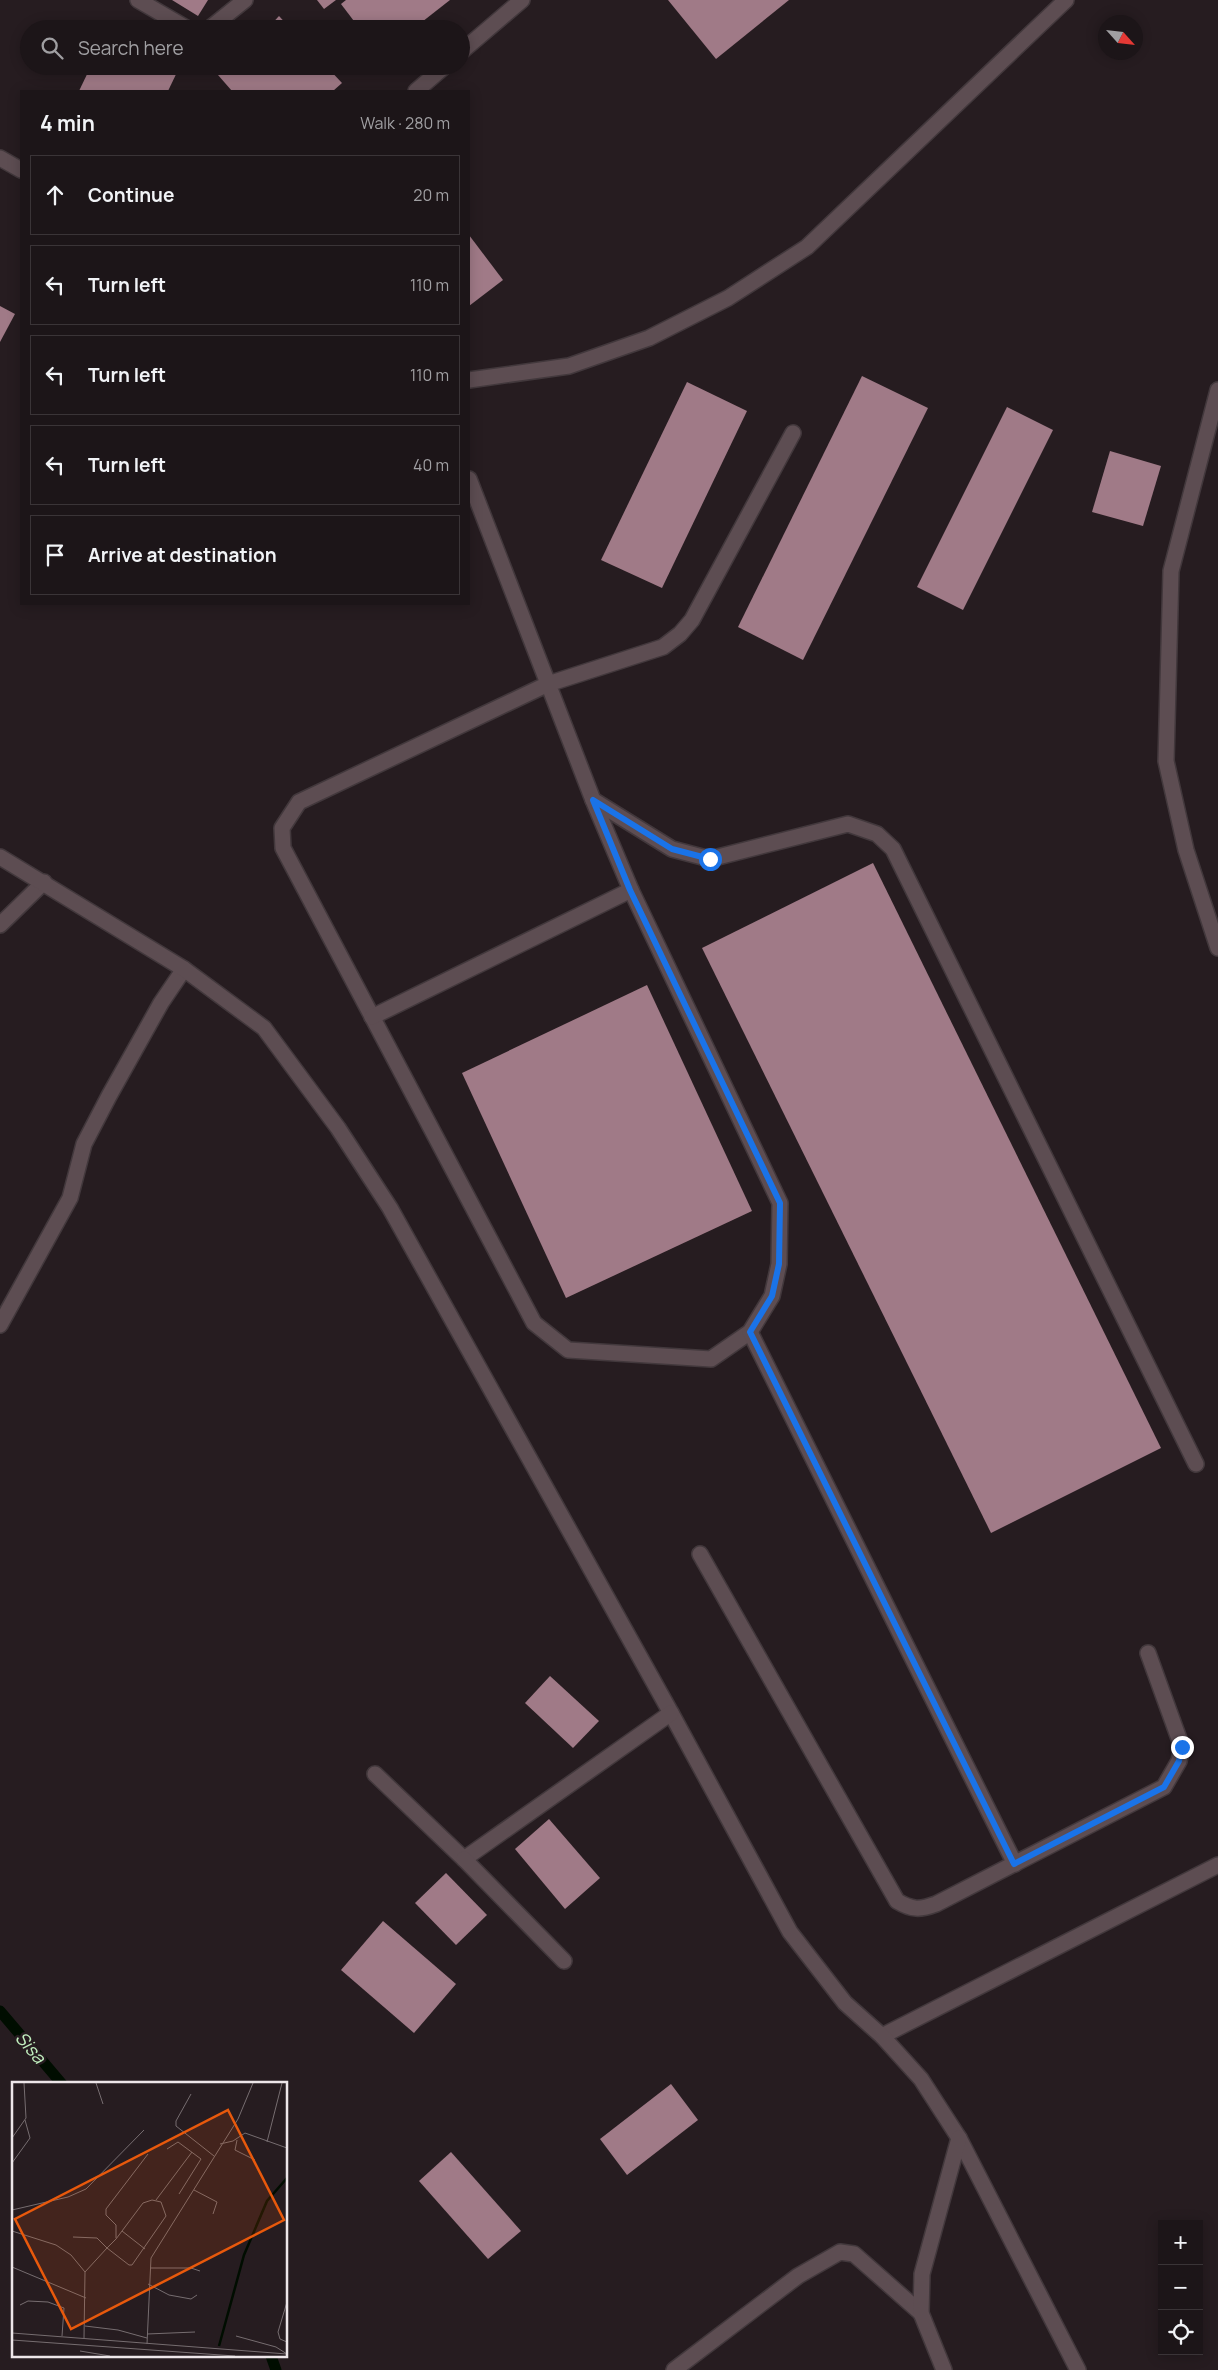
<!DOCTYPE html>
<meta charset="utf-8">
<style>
body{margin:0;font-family:Manrope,sans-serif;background:#251e21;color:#f1f3f6}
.controls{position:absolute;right:15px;bottom:15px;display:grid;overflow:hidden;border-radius:0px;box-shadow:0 2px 12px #0003}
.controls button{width:45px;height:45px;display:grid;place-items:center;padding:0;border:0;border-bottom:1px solid #3a3437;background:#1c1518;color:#f1f3f6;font:25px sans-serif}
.compass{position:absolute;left:1098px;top:15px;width:45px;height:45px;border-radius:50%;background:#1c1518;box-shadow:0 2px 12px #0003;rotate:117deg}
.stop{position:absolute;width:15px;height:15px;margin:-11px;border:4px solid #1a73e8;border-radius:50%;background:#fff}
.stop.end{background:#1a73e8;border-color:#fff;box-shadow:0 1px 5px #0008}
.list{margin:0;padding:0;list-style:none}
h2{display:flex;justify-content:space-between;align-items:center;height:65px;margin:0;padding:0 20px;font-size:21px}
h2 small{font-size:16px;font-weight:400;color:#a09fa2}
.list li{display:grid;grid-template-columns:32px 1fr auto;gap:15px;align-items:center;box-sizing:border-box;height:80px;margin:0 10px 10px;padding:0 10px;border:1px solid #3a3437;border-radius:0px}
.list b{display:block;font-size:19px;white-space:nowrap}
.list em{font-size:16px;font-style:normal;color:#a09fa2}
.icon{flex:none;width:28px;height:28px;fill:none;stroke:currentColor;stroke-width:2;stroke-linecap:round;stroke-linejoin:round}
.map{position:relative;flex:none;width:1218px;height:2370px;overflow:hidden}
.search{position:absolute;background:#1c1518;box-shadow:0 2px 12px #0003;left:20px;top:20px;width:450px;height:55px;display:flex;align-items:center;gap:12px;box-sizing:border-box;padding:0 18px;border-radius:28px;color:#a09fa2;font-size:19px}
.panel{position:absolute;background:#1c1518;box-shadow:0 2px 12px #0003;left:20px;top:90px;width:450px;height:515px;border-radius:0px}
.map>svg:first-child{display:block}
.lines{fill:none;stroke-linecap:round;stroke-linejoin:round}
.stream{stroke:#000d00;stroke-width:11}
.building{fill:#a07a87}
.lane-casing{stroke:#42383c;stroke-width:18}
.street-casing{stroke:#42383c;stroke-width:18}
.lane{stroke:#5d4d52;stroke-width:15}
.street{stroke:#5d4d52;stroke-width:15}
.route{stroke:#1a73e8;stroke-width:6}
.labels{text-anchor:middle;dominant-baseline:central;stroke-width:5;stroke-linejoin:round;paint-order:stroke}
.water-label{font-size:18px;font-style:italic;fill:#c1eebe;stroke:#261c20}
.inset-river{fill:none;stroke:#000d00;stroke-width:2.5}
.inset-road{fill:none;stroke:#766d70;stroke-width:1}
.view{fill:#e8590c;fill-opacity:0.15;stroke:#e8590c;stroke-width:2.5}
.inset-edge{fill:none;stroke:#ede6e9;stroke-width:2.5}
</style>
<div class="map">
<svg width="1218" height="2370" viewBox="0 0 1218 2370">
<rect width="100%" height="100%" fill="#261c20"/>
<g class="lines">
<g class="stream">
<polyline points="0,2011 62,2084"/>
<polyline points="271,2356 276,2370"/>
</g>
</g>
<g class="building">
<polygon points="172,0 208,0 198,16"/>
<polygon points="317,0 336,0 324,9"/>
<polygon points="346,0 450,0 413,29 360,29 341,4"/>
<polygon points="668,0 789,0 716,59"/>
<polygon points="279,16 291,29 267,29"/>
<polygon points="91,66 180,66 168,91 79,91"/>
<polygon points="227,66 326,66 342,83 333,91 232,91 218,75"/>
<polygon points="469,235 503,280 469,306"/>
<polygon points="0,306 15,314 0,342"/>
<polygon points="862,376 928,408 803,660 738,627"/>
<polygon points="687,382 747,411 662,588 601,560"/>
<polygon points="1007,407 1053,430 963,610 917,587"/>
<polygon points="1110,451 1161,466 1143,526 1092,512"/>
<polygon points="873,863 1161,1448 991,1533 702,948"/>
<polygon points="647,985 752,1211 566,1298 462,1073"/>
<polygon points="550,1676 599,1721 573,1748 525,1703"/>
<polygon points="549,1819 600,1878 565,1909 515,1849"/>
<polygon points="446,1873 487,1915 456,1945 415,1903"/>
<polygon points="383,1921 456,1984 414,2033 341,1970"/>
<polygon points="671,2084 698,2120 627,2175 600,2139"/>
<polygon points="451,2152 521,2231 488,2259 419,2181"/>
</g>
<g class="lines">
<defs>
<g id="lane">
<polyline points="469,479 593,800 631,890 780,1203 779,1264 772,1296 750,1332 711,1359 568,1350 534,1323 283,848 282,828 299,802 548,684 663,647 680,634 692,620 793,433"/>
<polyline points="593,800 672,849 710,859 848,824 877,834 893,849 1196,1464"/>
<polyline points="0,925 44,882"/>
<polyline points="372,1017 631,890"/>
<polyline points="0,1325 70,1198 84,1144 109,1096 161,1003 184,969"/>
<polyline points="750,1332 1015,1864"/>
<path d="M700 1554 897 1901C912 1910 920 1910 936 1904L1164 1787 1179 1761 1182 1747 1148 1653"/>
<polyline points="882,2036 1218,1865"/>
</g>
<g id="street">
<polyline points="138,0 188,29"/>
<polyline points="209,29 245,0"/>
<polyline points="461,52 522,0"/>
<polyline points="416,91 445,66"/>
<polyline points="0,158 21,170"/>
<polyline points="469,380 569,366 649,338 728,298 807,247 1066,0"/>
<polyline points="1218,390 1171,571 1166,761 1186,850 1218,948"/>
<polyline points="0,857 184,969 264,1028 338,1128 390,1208 671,1713 790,1932 845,2003 882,2036 921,2079 959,2138 1078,2370"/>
<polyline points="375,1774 464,1859 671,1713"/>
<polyline points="464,1859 564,1961"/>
<polyline points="674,2370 798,2276 840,2252 854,2254 921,2313"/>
<polyline points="944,2370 921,2313 922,2274 959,2138"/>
</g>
</defs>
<use href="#lane" class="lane-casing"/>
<use href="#street" class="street-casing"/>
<use href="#lane" class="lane"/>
<use href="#street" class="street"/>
</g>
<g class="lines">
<polyline class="route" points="710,859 672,849 593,800 630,890 780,1203 779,1264 772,1296 750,1332 1014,1864 1164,1787 1179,1761 1182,1747"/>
</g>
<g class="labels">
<g class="water-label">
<text transform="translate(31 2047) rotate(49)">Sisa</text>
</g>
</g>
<g transform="translate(12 2082)">
<rect width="275" height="275" fill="#261c20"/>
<path class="inset-river" d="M207 264 232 173 255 119 275 96"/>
<path class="inset-road" d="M84 1 91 22M179 12 164 39V44L202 74M0 56 14 36 12 1M225 58 223 68 243 78M255 60 270 1M208 62 221 59 233 51 275 66M155 67 166 60 189 77 167 112M0 81 18 56 13 38M182 108 205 120 201 132M144 118 180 70M0 128 56 115 74 107 132 48M0 149 44 163 59 173 73 190 72 256M110 149 133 167M61 155 85 156 95 166 117 183H120L154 134 149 120 140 118 131 121 104 157 95 166 73 190M104 156V143L94 133V127L136 72M0 185 74 216M138 186H179L188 189M136 202 157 213 179 217 185 213M275 220 266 250 268 257 275 260M8 223 16 219 36 220 52 226 50 254M73 244 106 248 135 256M0 251 275 272M135 252 183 250M224 254 264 265 275 272M0 258 223 274M135 262 139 176 226 37 241 1M68 269 98 274"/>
<path class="view" d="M216 28 272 138 59 247 3 137Z"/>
<rect width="275" height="275" class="inset-edge"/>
</g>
</svg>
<div class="controls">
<button>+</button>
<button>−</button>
<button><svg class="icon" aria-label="locate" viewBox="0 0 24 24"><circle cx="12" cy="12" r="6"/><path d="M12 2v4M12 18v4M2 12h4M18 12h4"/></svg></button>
</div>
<svg class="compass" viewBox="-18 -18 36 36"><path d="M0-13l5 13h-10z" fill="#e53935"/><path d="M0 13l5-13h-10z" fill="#a09fa2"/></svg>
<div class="stop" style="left:710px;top:859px"></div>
<div class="stop end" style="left:1182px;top:1747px"></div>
<div class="search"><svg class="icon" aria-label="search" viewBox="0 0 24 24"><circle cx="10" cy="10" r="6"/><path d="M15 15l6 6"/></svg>Search here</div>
<section class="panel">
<h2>4 min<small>Walk · 280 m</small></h2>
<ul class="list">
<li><svg class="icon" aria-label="ahead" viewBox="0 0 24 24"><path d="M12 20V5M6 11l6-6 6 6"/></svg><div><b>Continue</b></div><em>20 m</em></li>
<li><svg class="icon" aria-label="left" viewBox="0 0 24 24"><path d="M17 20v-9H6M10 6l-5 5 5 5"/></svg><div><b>Turn left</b></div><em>110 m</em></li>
<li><svg class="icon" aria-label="left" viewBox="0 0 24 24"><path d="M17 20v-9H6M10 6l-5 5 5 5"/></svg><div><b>Turn left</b></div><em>110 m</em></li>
<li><svg class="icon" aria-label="left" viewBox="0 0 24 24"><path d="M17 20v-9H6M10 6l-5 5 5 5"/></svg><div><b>Turn left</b></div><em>40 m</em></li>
<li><svg class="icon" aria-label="arrive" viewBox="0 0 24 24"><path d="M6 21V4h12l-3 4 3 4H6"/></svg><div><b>Arrive at destination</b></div></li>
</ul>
</section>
</div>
